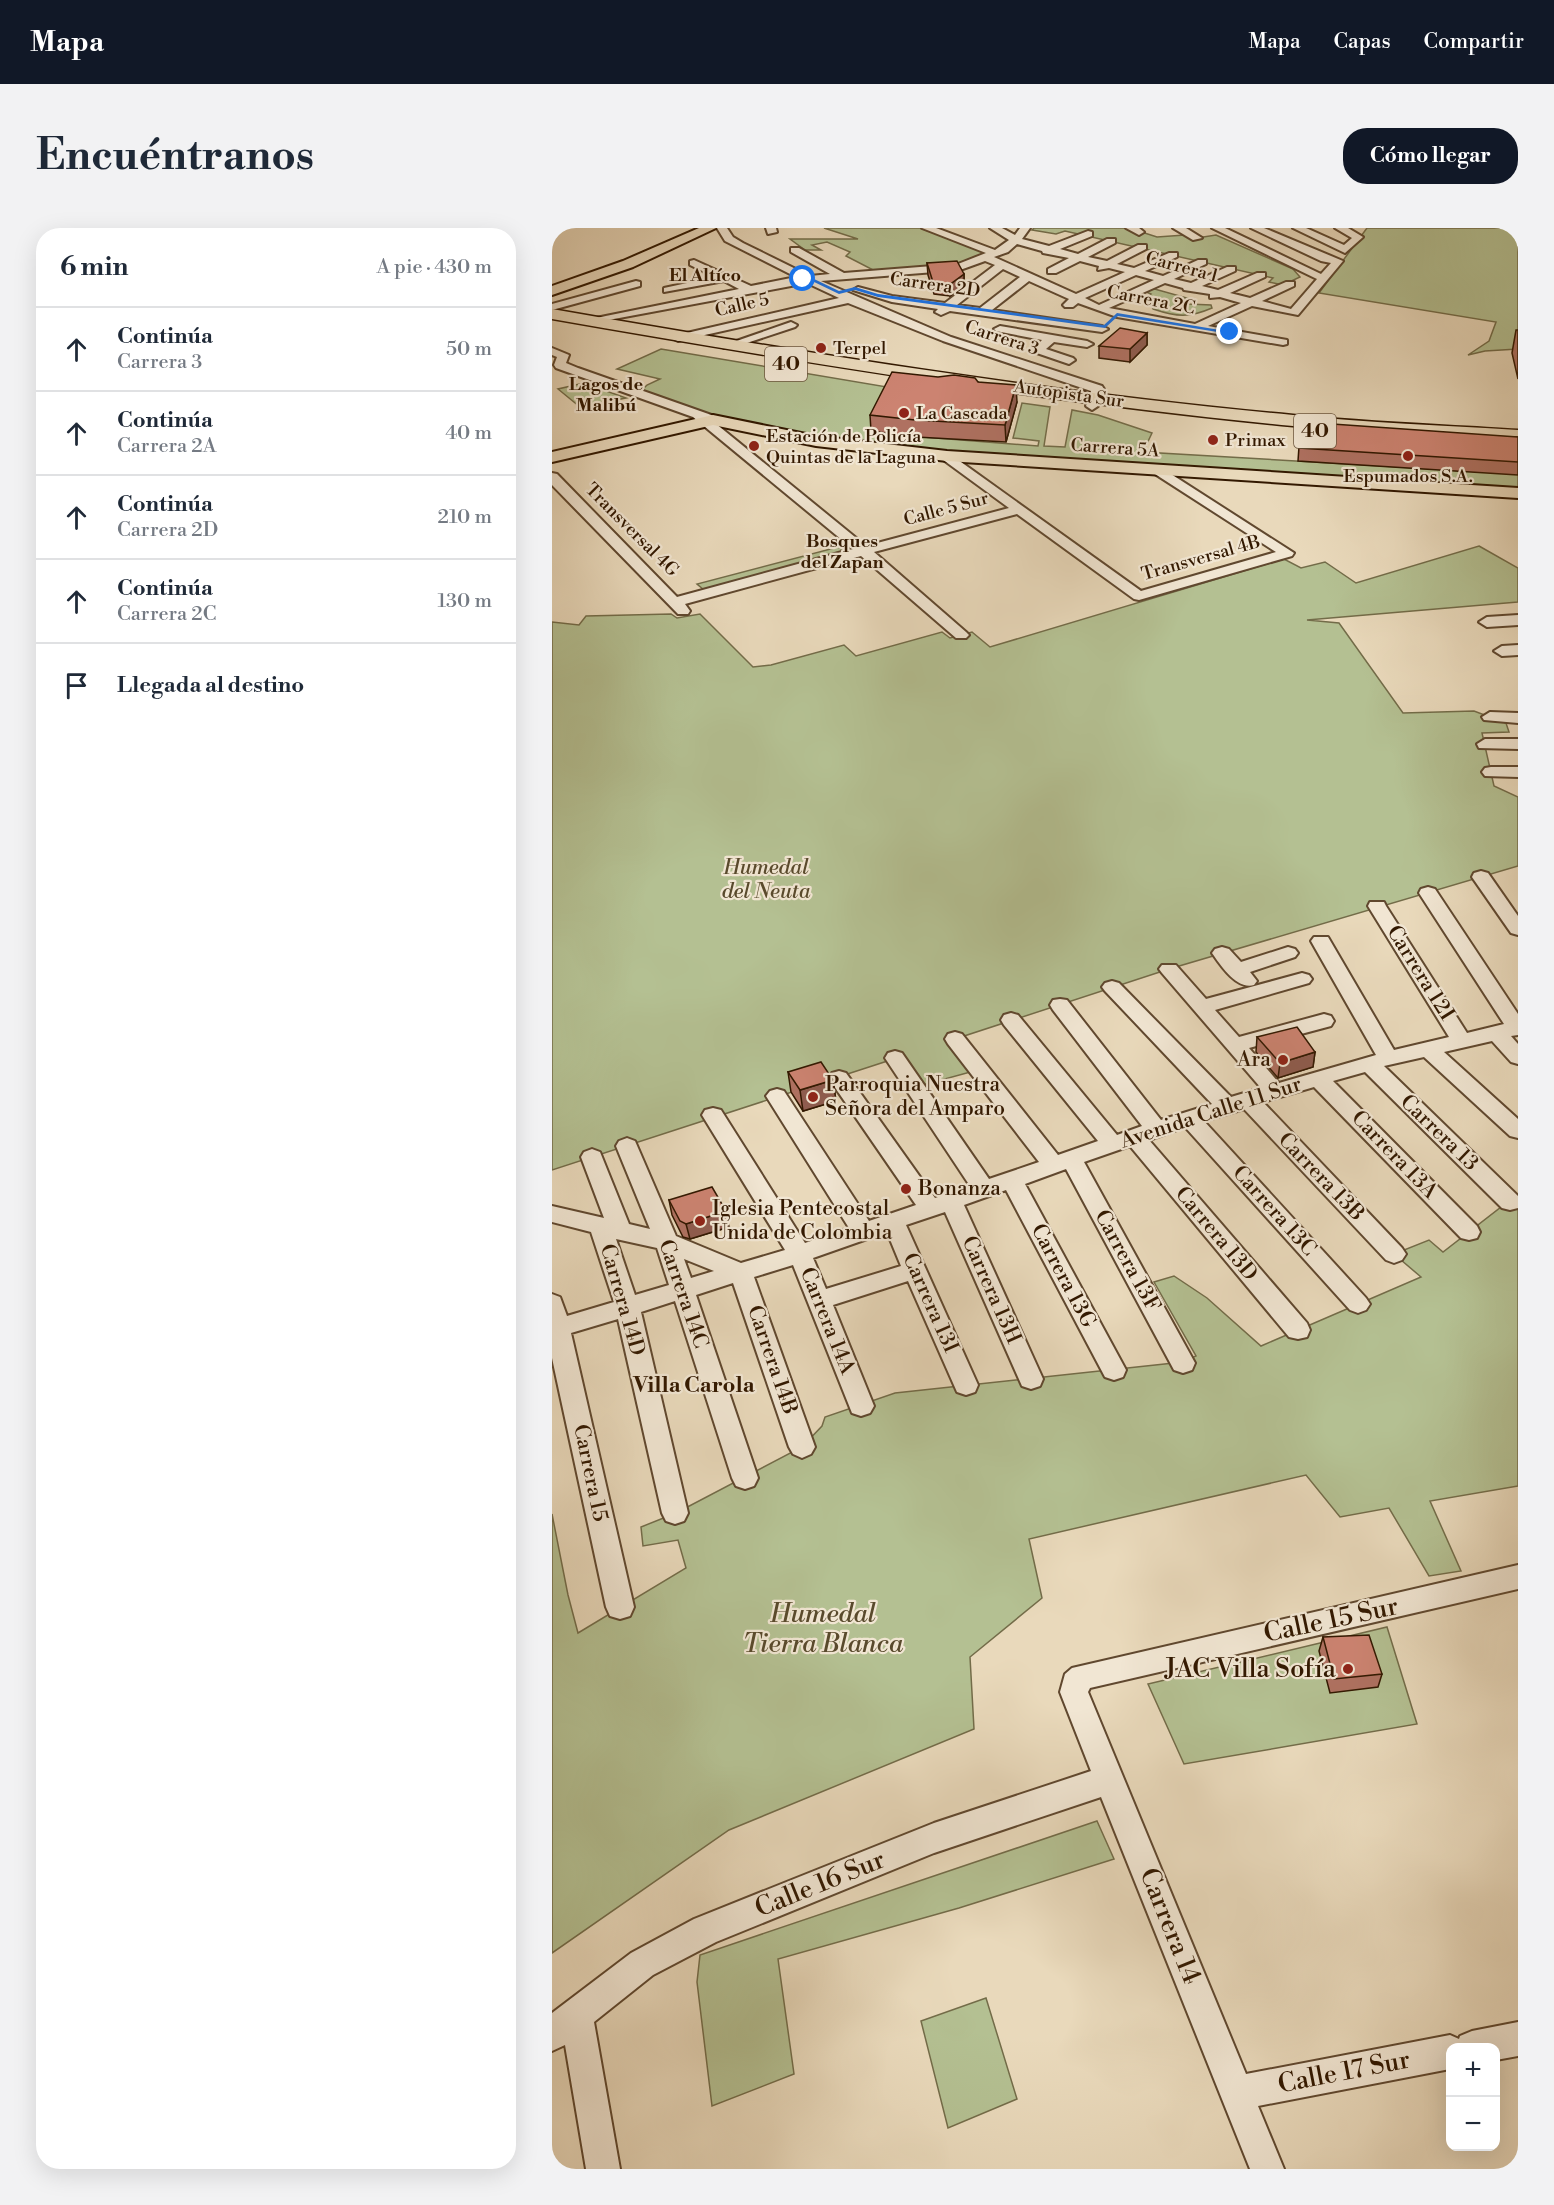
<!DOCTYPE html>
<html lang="es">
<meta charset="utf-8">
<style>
body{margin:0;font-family:"Libre Bodoni",serif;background:#f2f2f3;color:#1f2937}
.controls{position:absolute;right:18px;bottom:18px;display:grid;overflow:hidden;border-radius:12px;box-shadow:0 6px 24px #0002}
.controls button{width:54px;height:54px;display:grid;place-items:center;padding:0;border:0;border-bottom:2px solid #e0e1e3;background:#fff;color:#1f2937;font:30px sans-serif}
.stop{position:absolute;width:18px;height:18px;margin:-14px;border:4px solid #1a73e8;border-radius:50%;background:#fff}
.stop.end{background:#1a73e8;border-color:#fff;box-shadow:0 2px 6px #0008}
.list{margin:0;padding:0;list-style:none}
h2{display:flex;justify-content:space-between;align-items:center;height:78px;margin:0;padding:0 24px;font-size:26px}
h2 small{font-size:20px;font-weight:400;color:#747a83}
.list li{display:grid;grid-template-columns:39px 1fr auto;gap:18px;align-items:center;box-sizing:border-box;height:84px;padding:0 24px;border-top:2px solid #e0e1e3}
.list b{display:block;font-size:22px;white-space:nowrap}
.list p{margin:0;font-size:20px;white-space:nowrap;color:#747a83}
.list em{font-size:20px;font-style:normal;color:#747a83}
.icon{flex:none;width:33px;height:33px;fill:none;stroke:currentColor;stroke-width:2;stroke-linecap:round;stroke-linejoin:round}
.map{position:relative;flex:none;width:966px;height:1941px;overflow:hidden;border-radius:24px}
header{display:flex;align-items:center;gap:36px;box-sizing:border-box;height:84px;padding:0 30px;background:#111827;color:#fff}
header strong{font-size:28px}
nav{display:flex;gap:33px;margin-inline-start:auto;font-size:21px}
.intro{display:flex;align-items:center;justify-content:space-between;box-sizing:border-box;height:144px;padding:0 36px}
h1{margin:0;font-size:42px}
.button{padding:15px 27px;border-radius:24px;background:#111827;color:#fff;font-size:21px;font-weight:700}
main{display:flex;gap:36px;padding:0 36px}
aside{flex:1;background:#fff;border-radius:24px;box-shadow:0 6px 24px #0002}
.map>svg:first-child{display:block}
.green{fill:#b4c092;stroke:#736c49;stroke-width:1.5}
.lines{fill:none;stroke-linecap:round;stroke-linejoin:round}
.minor-casing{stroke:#60482f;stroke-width:4}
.major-casing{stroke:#321800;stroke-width:4}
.highway-casing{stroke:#321800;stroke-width:3}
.minor{fill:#f1e6d3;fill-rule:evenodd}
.major{fill:#e9d9bb;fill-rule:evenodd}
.highway{fill:#e9d9bb;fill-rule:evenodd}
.wall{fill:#af7161;stroke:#321800;stroke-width:1.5}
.shaded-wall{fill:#8f5c4f;stroke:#321800;stroke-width:1.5}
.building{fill:#cc8371;stroke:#321800;stroke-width:1.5}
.route{fill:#1a73e8}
.poi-dot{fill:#8f2418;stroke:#f1e6d3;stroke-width:2}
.labels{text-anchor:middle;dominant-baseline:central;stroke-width:4.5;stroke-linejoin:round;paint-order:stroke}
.far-street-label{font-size:18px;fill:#321800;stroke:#f1e6d3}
.far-neighbourhood-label{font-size:18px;font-weight:bold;fill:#321800;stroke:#f1e6d3}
.far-poi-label{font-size:18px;fill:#321800;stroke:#f1e6d3;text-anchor:start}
.shield{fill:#f1e6d3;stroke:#6b563f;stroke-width:1.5}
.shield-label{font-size:20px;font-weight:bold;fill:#321800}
.park-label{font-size:21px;font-style:italic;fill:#594a2c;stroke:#f1e6d3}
.street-label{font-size:21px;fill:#321800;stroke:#f1e6d3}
.poi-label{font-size:21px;fill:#321800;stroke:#f1e6d3;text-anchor:start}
.neighbourhood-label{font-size:22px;font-weight:bold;fill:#321800;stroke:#f1e6d3}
.near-park-label{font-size:26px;font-style:italic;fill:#594a2c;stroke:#f1e6d3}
.near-street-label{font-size:26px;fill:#321800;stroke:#f1e6d3}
.near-poi-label{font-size:26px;fill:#321800;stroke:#f1e6d3;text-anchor:end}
</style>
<header>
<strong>Mapa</strong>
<nav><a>Mapa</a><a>Capas</a><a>Compartir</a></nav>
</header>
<div class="intro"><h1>Encuéntranos</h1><a class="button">Cómo llegar</a></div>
<main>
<aside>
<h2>6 min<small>A pie · 430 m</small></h2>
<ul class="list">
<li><svg class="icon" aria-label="ahead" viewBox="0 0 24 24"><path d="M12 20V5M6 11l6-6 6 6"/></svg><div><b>Continúa</b><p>Carrera 3</p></div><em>50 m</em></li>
<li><svg class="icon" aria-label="ahead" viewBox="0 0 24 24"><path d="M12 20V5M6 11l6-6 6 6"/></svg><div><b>Continúa</b><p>Carrera 2A</p></div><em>40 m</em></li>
<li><svg class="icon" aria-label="ahead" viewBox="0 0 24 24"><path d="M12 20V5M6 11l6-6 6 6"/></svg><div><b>Continúa</b><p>Carrera 2D</p></div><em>210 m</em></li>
<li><svg class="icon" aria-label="ahead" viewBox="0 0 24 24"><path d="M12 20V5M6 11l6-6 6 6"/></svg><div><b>Continúa</b><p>Carrera 2C</p></div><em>130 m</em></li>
<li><svg class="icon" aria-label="arrive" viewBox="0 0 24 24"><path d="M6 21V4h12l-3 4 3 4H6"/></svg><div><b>Llegada al destino</b></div></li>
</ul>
</aside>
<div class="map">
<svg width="966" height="1941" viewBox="0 0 966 1941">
<rect width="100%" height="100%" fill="#e9d9bb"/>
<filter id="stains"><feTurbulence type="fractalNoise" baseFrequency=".00333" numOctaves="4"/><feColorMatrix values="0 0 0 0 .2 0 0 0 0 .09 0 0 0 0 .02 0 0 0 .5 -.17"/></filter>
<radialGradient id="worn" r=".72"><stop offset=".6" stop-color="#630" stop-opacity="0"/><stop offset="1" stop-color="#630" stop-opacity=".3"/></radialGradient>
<g class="green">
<polygon points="272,0 368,0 437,25 400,37 323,43 294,28 298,24 275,14 260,17 269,22 253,22 238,11 306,11"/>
<polygon points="482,0 577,0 605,9 633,7 645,10 664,7 741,41 748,49 731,57 717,54 721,50 513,3 504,6 480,2"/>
<polygon points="815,0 966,0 966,121 933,123 916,127 937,113 944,94 767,65"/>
<path d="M599 60 635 70 627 73 636 76 659 77 660 80C637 90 625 89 601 81L595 70 599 66 592 63Z"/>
<polygon points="109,121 341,160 319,203 333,206 486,218 487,213 461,210 470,175 498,179 492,218 513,219 520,182 546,187 600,205 591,224 966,246 966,262 401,226 290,214 178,194 88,164 95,157 108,151 65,141"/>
<polygon points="32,155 74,170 28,179 6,161"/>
<polygon points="927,318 966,340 966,374 755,392 787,395 851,485 922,483 954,495 957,504 930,505 942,558 966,569 966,638 617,741 403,811 422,843 371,857 351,828 0,942 0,394 27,397 34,388 119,386 125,390 148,386 201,439 219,437 292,417 304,428 390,404 398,410 420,404 438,419 732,331 749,340 773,334 804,355"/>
<polygon points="286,319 293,323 152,362 145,356"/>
<polygon points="966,972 966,1258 878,1273 909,1343 877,1348 837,1280 788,1289 754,1247 477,1311 490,1370 418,1429 422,1501 177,1602 0,1725 0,1286 16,1367 26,1405 134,1340 126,1312 91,1318 89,1299 124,1285 250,1219 270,1198 273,1189 343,1165 631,1134 644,1128 602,1054 622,1048 655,1070 709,1118 869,1049 842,1026 877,1012 891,1024 953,976"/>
<polygon points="835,1399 865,1496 632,1536 596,1456"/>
<polygon points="545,1593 562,1631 407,1680 226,1731 242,1846 160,1878 145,1754 148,1727"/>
<polygon points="434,1770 465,1871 396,1900 369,1793"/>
</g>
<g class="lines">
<defs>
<g id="minor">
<path d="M165 0H175L181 9 191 15 258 48 278 46 239 24V20H247L292 45 406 36 434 25 370 0H384L443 22 457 12 438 0H450L463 7 468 0H478L470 11 497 18 536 3 540 4V8L508 21 526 26 555 11H563V15L536 29 555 33 586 17H594V21L565 36 582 40 617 25H625V29L593 43 611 48 646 32H654V36L622 51 639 55 675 39H683V43L650 58 666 62 705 45H713V49L678 65 698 70 734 54H742V58L710 73 739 81 765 51 660 0H673L769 46 779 35 769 33 699 0H712L791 33 746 87 700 78 656 98 735 112V116L731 117 565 89 526 75 521 79H513L511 77 517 71 477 53 440 82 550 98 556 101 550 104 398 83 389 87 383 84 386 81 340 74 301 62 306 59 340 68 393 75 443 37 433 33 408 42 269 53 399 109 550 158 552 161 546 178 540 182 534 178 539 163 391 113 296 75 126 113 120 110 126 107 287 70 255 55 35 96V92L39 91 187 61 172 53 112 64V60L163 49 138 37V33L142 32 199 58 244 49 173 13ZM465 16 490 23 491 25 517 30 496 41V45H504L528 33 547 38 546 42 557 40 573 44 524 66 442 29 456 24ZM451 41 468 49 428 80 405 77ZM584 47 602 52 547 77 533 70ZM613 55 631 60 632 62 658 66V70L668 69 689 75 643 96 557 80Z"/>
<polygon points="214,0 224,0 225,4 216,6"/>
<polygon points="574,0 587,0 592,4 587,7"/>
<polygon points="621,0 634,0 650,10 641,12"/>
<polygon points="741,0 754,0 792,17 800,10 783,0 796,0 811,9 793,25"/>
<polygon points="84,53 88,54 88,58 0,82 0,76"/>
<polygon points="239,94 245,97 243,99 180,120 172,120 170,118"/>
<polygon points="448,98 535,113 541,116 535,119 502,114 494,121 521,130 523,132 517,136 482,124 480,122 490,112 444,103 442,101"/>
<polygon points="0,120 17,127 14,135 26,140 165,189 167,192 163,195 314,318 457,280 390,231 389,228 390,225 395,224 589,363 724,324 603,246 601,243 603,240 608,239 742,325 740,328 587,372 582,371 465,286 322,324 414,404 417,407 414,410 404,410 309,328 133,376 138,383 136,386 126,386 0,257 0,245 5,246 125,369 301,321 141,189 4,140 2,137 5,129 0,127"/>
<polygon points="966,387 966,397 935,399 927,394 935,389"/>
<polygon points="966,417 966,427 950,428 942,423 950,418"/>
<polygon points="938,484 966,485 966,495 932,492 930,489"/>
<polygon points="933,511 966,511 966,521 927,520 925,516"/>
<polygon points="939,539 966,539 966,549 933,548 930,544 933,540"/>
<polygon points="929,643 936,645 966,688 966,707 959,705 920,649 922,645"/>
<path d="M876 659 883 661 966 786V807L959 808 966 816V836L959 834 940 813 892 824 966 891V910L958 908 872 829 832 838 966 968V980L958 982 950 980 813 844 781 853 925 998 928 1004 925 1010 917 1012 909 1010 762 859 711 874 850 1020 854 1026 850 1032 842 1035 834 1032 692 881 652 893 814 1070 818 1076 814 1082 806 1085 798 1082 633 899 597 912 755 1095 758 1102 755 1109 746 1111 737 1109 578 918 532 934 643 1135 640 1142 631 1145 622 1142 514 941 473 956 574 1142 571 1149 562 1152 553 1149 454 962 412 977 491 1151 488 1158 479 1161 470 1158 393 984 354 997 426 1157 423 1164 414 1167 405 1164 356 1053 281 1077 322 1178 318 1185 309 1188 300 1185 241 1037 202 1049 263 1219 259 1226 250 1230 241 1226 237 1219 181 1055 144 1067 206 1250 202 1258 193 1261 184 1258 180 1250 123 1073 89 1084 136 1285 132 1293 123 1296 114 1293 110 1285 66 1091 19 1105 82 1379 78 1388 68 1391 58 1388 54 1379 0 1130V1066L8 1069 15 1088 62 1074 39 1004 0 994V978L52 990 29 929 32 924 40 921 48 924 77 996 98 1001 64 918 67 913 75 910 83 913 124 1008 189 1035 233 1022 150 887 153 882 161 880 169 882 253 1015 297 1000 214 868 218 863 225 861 232 863 317 993 364 977 280 855 277 850 280 845 287 843 294 845 383 970 418 958 333 830 336 825 343 823 350 825 437 951 487 934 396 816 393 811 396 806 403 804 410 806 506 927 546 913 452 797 449 792 452 787 459 785 466 787 565 907 590 898 501 782 498 777 501 772 508 771 515 772 609 892 660 876 553 763 550 759 553 755 560 753 567 755 679 869 709 860 610 745 607 741 610 737H624L654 771 750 745 757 747 760 751 757 755 663 782 687 809 772 786 779 788 782 793 779 798 697 820 727 855 824 827 759 713 762 709H776L842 822 897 809 816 678 818 674H832L834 678 915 805 952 796 867 665 869 661ZM335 1004 349 1038 274 1061 261 1030ZM64 1011 105 1020 117 1057 83 1067ZM132 1031 162 1043 139 1050Z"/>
<path d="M670 719 677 721 689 734 736 719 743 721 746 725 743 729 698 744 705 753 702 757C685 762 669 738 660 725L663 721Z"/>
<polygon points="966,1337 966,1361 538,1460 536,1464 694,1846 898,1807 907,1811 908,1808 920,1803 966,1794 966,1828 944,1832 944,1820 898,1820 898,1841 706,1878 732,1941 698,1941 549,1569 382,1625 164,1714 101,1747 42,1794 68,1941 34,1941 13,1817 0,1823 0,1785 79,1725 142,1691 382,1595 539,1543 508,1464 513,1446 520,1440"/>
</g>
<g id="major">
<polygon points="147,0 164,0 81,39 0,67 0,58 71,33"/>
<polygon points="161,187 264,208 395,223 966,260 966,270 395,233 264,218 161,197 0,234 0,224"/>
</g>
<path id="highway" d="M0 81C246 124 493 164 741 187 816 195 891 197 966 202V214C891 209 816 206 741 198 493 174 246 134 0 91Z"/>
</defs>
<use href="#minor" class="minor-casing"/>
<use href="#major" class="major-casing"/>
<use href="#highway" class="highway-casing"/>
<use href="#minor" class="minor"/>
<use href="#major" class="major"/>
<use href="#highway" class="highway"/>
</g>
<g class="wall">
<polygon points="375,35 412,46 412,57 398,68 382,66 376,47"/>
<polygon points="964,102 966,102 966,151 960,125"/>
<polygon points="595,105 595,117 578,134 547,130 547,118"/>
<polygon points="426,154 465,174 454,214 364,209 319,203 318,187"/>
<polygon points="748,204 966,209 966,247 746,233"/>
<polygon points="705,809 763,824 761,839 726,850 704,824"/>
<polygon points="236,844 281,852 284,873 251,883 239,864"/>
<polygon points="117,972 177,999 138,1011 131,1009 120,987"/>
<polygon points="771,1409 830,1446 826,1459 778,1465 767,1423"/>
</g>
<g class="shaded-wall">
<polygon points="412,46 412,57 398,68 397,57"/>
<polygon points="595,105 595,117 578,134 578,121"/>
<polygon points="464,157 465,174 454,214 453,197"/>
<polygon points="763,824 761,839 726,850 728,835"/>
<polygon points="281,852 284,873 251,883 248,862"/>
<polygon points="174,983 177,999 138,1011 134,996"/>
</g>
<g class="building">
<polygon points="405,33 412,46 397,57 381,54 375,35"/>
<polygon points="568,100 595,105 578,121 547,118"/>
<polygon points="340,144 386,149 402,147 423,150 426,154 464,157 453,197 363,192 318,187"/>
<polygon points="766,195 966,209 966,234 747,220 748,204 763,199"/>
<polygon points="745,799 763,824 728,835 705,809"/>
<polygon points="269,834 281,852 248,862 236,844"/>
<polygon points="160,959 174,983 134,996 128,993 117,972"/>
<polygon points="817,1407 830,1446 782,1451 771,1409"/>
</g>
<polygon class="route" points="249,50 260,50 287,63 303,59 326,66 552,97 565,85 680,104 678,106 566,88 553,100 326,69 303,62 287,66 258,52 249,52"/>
<g class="poi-dot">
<circle cx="269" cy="120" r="6"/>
<circle cx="352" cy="185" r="6"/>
<circle cx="661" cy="212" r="6"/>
<circle cx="202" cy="218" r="6"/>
<circle cx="856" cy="228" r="6"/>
<circle cx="731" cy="832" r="6"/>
<circle cx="261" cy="869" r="6"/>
<circle cx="354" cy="961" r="6"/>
<circle cx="148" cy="993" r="6"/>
<circle cx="796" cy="1441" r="6"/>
</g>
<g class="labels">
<g class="far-street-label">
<text transform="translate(630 39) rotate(15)">Carrera 1</text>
<text transform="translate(383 57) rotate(8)">Carrera 2D</text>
<text transform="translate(599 72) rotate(11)">Carrera 2C</text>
<text transform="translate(190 77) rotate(-13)">Calle 5</text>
<text transform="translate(450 110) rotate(18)">Carrera 3</text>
<text transform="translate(517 166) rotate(8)">Autopista Sur</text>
<text transform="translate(563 220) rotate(4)">Carrera 5A</text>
<text transform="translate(394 281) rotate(-15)">Calle 5 Sur</text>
<text transform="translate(80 302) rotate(45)">Transversal 4G</text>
<text transform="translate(649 330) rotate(-16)">Transversal 4B</text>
</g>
<g class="far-neighbourhood-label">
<text x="153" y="47">El Altíco</text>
<text x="54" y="156">Lagos de<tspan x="54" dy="21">Malibú</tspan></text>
<text x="290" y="313">Bosques<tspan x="290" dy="21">del Zapan</tspan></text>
</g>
<g class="far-poi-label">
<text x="281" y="120">Terpel</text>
<text x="364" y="185">La Cascada</text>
<text x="214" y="208">Estación de Policía<tspan x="214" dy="21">Quintas de la Laguna</tspan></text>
<text x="673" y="212">Primax</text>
<text x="856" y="248" text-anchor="middle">Espumados S.A.</text>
</g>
<g class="shield">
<rect x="213" y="119" width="42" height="34" rx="4.5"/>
<rect x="742" y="186" width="42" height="34" rx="4.5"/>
</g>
<g class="shield-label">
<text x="234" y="136">40</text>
<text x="763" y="203">40</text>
</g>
<g class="park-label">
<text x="214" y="640">Humedal<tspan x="214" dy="24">del Neuta</tspan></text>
</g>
<g class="street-label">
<text transform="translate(868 745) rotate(58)">Carrera 12I</text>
<text transform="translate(659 885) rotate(-18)">Avenida Calle 11 Sur</text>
<text transform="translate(887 905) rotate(44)">Carrera 13</text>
<text transform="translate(842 927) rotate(46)">Carrera 13A</text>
<text transform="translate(769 949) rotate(46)">Carrera 13B</text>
<text transform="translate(722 983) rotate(48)">Carrera 13C</text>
<text transform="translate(664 1006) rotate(50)">Carrera 13D</text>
<text transform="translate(575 1033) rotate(61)">Carrera 13F</text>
<text transform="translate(511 1048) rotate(62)">Carrera 13G</text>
<text transform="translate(439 1062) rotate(66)">Carrera 13H</text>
<text transform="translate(131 1066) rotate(71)">Carrera 14C</text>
<text transform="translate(70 1072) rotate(74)">Carrera 14D</text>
<text transform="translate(378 1075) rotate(66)">Carrera 13I</text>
<text transform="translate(275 1093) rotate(68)">Carrera 14A</text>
<text transform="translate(220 1132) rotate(71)">Carrera 14B</text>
<text transform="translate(38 1245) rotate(78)">Carrera 15</text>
</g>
<g class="poi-label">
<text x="719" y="832" text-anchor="end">Ara</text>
<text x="273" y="857">Parroquia Nuestra<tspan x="273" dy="24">Señora del Amparo</tspan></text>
<text x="366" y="961">Bonanza</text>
<text x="160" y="981">Iglesia Pentecostal<tspan x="160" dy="24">Unida de Colombia</tspan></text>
</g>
<g class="neighbourhood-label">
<text x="142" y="1157">Villa Carola</text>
</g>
<g class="near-park-label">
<text x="271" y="1386">Humedal<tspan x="271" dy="30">Tierra Blanca</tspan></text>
</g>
<g class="near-street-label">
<text transform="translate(779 1392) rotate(-12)">Calle 15 Sur</text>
<text transform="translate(268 1656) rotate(-22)">Calle 16 Sur</text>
<text transform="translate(618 1698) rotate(68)">Carrera 14</text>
<text transform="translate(792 1844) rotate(-11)">Calle 17 Sur</text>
</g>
<g class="near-poi-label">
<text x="784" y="1441">JAC Villa Sofía</text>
</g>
</g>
<rect width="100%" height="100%" filter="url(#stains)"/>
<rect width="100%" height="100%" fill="url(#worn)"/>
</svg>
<div class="controls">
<button>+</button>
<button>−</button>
</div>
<div class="stop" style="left:251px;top:51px"></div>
<div class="stop end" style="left:678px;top:104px"></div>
</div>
</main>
